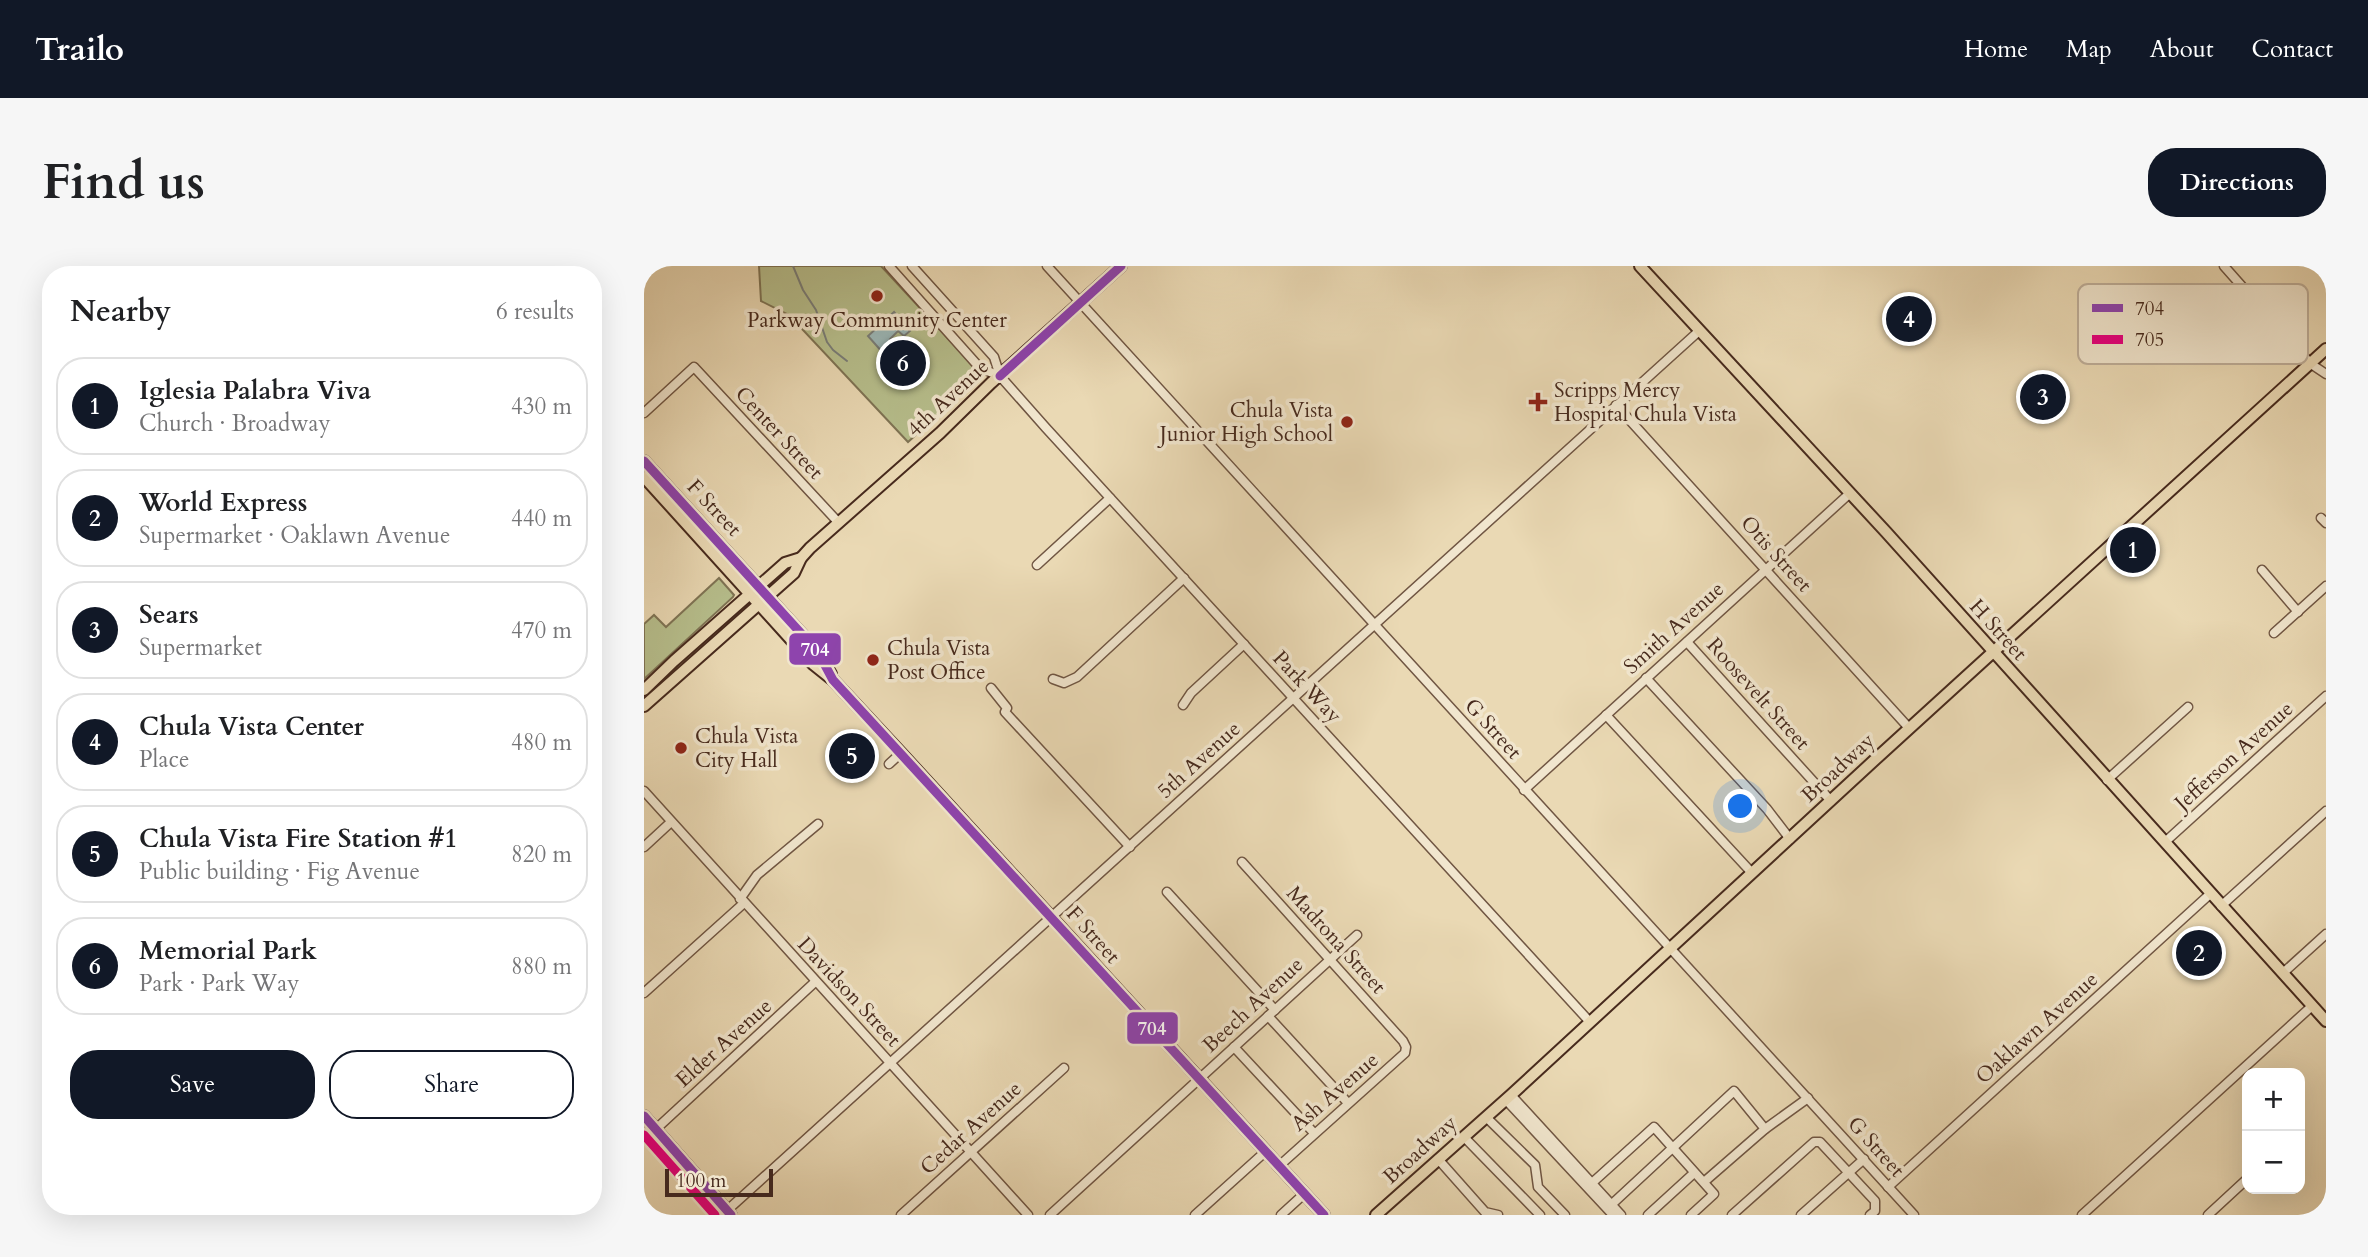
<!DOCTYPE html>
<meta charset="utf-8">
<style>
body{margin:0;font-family:Cardo,serif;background:#f6f6f6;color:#202124}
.controls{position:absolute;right:21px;bottom:21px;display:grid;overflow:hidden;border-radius:14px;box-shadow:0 7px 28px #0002}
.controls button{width:63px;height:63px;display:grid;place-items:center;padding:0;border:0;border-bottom:2px solid #e0e0e0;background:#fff;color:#202124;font:35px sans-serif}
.scale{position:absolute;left:21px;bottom:18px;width:108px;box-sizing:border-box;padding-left:7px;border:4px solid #472a1d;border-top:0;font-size:19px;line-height:24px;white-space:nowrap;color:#472a1d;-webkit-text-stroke:5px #f1e6ce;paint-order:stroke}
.you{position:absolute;left:1097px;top:541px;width:24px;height:24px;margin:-18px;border:5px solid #fff;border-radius:50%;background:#1a73e8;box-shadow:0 0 0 10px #1a73e833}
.badge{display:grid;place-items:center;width:46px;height:46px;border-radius:50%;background:#111827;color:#fff;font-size:23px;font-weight:700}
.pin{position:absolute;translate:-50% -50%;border:4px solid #fff;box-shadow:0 2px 7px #0006}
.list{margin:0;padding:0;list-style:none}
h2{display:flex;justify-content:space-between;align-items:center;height:91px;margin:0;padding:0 28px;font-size:30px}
h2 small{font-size:23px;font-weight:400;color:#757577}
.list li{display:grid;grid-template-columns:46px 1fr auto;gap:21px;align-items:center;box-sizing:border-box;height:98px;margin:0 14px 14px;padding:0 14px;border:2px solid #e0e0e0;border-radius:28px}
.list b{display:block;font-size:26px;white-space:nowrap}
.list p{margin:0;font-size:23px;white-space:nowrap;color:#757577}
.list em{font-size:23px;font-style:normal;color:#757577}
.actions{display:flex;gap:14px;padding:21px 28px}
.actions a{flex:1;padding:16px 0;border:2px solid #111827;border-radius:28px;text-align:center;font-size:24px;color:#111827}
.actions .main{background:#111827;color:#fff}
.map{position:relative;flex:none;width:1682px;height:949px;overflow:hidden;border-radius:28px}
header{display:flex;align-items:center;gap:42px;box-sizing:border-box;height:98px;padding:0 35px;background:#111827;color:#fff}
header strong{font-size:33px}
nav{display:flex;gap:38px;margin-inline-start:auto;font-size:24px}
.intro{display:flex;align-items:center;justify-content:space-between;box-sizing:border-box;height:168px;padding:0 42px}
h1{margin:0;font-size:49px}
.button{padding:18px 32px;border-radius:28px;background:#111827;color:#fff;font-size:24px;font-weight:700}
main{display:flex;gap:42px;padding:0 42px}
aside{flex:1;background:#fff;border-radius:28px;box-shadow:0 7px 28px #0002}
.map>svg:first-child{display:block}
.green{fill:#b7bf8d;stroke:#7f7455;stroke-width:2}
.water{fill:#9cb8b8;stroke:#7a7f7a;stroke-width:2}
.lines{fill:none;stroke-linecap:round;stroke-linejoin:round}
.stream{stroke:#7a7f7a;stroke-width:2}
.minor-casing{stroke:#705643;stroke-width:11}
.major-casing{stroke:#472a1d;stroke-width:14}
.minor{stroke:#f1e6ce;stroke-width:8}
.major{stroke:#ead9b4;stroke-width:10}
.bus-1-casing{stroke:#f1e6ce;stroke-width:14}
.bus-2-casing{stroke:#f1e6ce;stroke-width:14}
.bus-1{stroke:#8e44ad;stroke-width:9}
.bus-2{stroke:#e5007d;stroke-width:9}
.poi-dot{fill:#8f2418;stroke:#f1e6ce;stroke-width:2.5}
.labels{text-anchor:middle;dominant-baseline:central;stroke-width:7;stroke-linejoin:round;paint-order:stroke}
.poi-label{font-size:21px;fill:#472a1d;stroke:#f1e6ce;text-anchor:start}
.street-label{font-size:21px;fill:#472a1d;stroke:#f1e6ce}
.key{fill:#f1e6ce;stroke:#beae99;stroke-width:2}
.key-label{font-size:19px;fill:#472a1d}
.line-badge{stroke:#f1e6ce;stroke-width:2.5}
.badge-label{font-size:19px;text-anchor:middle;font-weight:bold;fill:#fff}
</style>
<header>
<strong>Trailo</strong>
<nav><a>Home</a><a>Map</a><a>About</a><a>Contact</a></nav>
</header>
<div class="intro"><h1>Find us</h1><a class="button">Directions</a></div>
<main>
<aside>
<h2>Nearby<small>6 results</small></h2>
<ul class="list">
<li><span class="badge">1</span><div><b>Iglesia Palabra Viva</b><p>Church · Broadway</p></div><em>430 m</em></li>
<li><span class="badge">2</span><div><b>World Express</b><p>Supermarket · Oaklawn Avenue</p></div><em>440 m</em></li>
<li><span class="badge">3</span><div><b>Sears</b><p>Supermarket</p></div><em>470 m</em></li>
<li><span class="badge">4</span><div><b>Chula Vista Center</b><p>Place</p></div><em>480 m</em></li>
<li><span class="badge">5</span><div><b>Chula Vista Fire Station #1</b><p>Public building · Fig Avenue</p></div><em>820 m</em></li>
<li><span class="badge">6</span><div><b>Memorial Park</b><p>Park · Park Way</p></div><em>880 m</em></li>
</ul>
<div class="actions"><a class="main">Save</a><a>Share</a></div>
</aside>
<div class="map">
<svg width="1682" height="949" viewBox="0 0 1682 949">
<rect width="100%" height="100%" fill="#ead9b4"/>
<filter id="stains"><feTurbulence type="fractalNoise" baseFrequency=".00286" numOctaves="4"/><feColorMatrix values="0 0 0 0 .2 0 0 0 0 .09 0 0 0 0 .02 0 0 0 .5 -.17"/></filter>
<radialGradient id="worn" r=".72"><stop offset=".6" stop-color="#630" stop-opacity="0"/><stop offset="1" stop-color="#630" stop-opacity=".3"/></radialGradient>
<g class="green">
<polygon points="115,0 237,0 338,109 264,176 145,49 117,35"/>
<polygon points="75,312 90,329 89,331 0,413 0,358 10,349 22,361"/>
</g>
<polygon class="water" points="250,46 266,65 260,70 254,65 246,73 251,79 240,88 224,70"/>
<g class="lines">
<polyline class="stream" points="149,0 159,24 172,44 183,76 189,84 203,95"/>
<defs>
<g id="minor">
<polyline points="245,0 336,102 356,110"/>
<polyline points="268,0 350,91 356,110 402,162 945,755"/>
<polyline points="403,0 1270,949"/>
<polyline points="1580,0 1656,86 1667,98 1682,108"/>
<polyline points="972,139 1265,462"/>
<polyline points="0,147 50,101 194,256"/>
<polyline points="1677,252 1682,257"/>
<polyline points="393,299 466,232"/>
<polyline points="1618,304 1654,346"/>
<polyline points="1630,367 1682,320"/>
<polyline points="1043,376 1187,535"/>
<polyline points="1002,412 1123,543 1146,573"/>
<polyline points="409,413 420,417 433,411 540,312"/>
<polyline points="347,422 363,442 361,446 486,581"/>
<polyline points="539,439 547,427 600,378"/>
<polyline points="962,449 1108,607"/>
<polyline points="245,498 257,487"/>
<polyline points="1463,514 1544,441"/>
<polyline points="880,524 1205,228"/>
<polyline points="0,525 384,949"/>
<polyline points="1521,576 1682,430"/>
<polyline points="0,581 27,556"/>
<polyline points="598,596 759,775 762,781 761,787 635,900"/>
<polyline points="523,626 631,744"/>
<polyline points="96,633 113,609 174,558"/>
<polyline points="1577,640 1682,545"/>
<polyline points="1639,707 1682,668"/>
<polyline points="0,727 100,637"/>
<polyline points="624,750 704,837"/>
<polyline points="590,781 670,867"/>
<polyline points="867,829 977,949"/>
<polyline points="862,834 969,949"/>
<polyline points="842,851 891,899 894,921 921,949"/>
<polyline points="12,863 171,716"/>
<polyline points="820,871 896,949"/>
<polyline points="794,893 841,946 854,949"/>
<polyline points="1060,916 1121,863 1164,832"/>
<polyline points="948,917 1010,861 1070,928 1047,949"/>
<polyline points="1244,921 1566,628"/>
<polyline points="967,939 1090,825 1121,863"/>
<polyline points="78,949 1055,65"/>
<polyline points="257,949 420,802"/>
<polyline points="406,949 713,669"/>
<polyline points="551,949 621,886"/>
<polyline points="637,949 660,928"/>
<polyline points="1004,949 1050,907"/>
<polyline points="1088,949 1170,876 1176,876 1231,935 1231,945 1226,949"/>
<polyline points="1157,949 1220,893"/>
<polyline points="1438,949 1668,740"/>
<polyline points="1564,949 1603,913"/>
</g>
<g id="major">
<polyline points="996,0 1242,266 1682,755"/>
<polyline points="0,195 174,386 187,408"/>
<polyline points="0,211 169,398 189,414 257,487 680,949"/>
<polyline points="0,424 30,395 141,297 157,292"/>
<polyline points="0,440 150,307 157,292 166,282 296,167 347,117 477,0"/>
<polyline points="0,850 87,949"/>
<polyline points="732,949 867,829 1236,489 1682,83"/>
</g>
</defs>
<use href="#minor" class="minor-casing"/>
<use href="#major" class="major-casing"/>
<use href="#minor" class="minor"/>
<use href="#major" class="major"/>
<defs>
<g id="bus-1">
<polyline points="356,110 477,0"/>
<polyline points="0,195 174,386 189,414 680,949"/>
<polyline points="0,850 87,949"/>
</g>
<polyline id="bus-2" points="0,869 71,949"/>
</defs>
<use href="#bus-1" class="bus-1-casing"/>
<use href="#bus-2" class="bus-2-casing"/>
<use href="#bus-1" class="bus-1"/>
<use href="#bus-2" class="bus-2"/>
</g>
<g class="poi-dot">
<circle cx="233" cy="30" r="7"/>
<path d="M890.5 125.5h7v7h7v7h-7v7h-7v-7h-7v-7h7z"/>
<circle cx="703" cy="156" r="7"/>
<circle cx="229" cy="394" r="7"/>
<circle cx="37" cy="482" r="7"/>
</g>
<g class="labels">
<g class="poi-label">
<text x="233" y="54" text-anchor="middle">Parkway Community Center</text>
<text x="910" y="124">Scripps Mercy<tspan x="910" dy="24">Hospital Chula Vista</tspan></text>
<text x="689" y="144" text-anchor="end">Chula Vista<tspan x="689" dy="24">Junior High School</tspan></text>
<text x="243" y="382">Chula Vista<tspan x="243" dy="24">Post Office</tspan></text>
<text x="51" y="470">Chula Vista<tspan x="51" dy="24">City Hall</tspan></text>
</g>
<g class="street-label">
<text transform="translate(304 132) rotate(-43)">4th Avenue</text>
<text transform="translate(135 167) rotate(47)">Center Street</text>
<text transform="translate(70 242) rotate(47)">F Street</text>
<text transform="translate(1132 288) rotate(48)">Otis Street</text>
<text transform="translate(1030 362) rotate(-42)">Smith Avenue</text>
<text transform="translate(1354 364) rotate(48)">H Street</text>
<text transform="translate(663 421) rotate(47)">Park Way</text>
<text transform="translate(1114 428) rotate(48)">Roosevelt Street</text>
<text transform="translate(849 463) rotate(48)">G Street</text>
<text transform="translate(1590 490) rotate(-42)">Jefferson Avenue</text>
<text transform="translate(555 494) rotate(-42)">5th Avenue</text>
<text transform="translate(1194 502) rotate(-43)">Broadway</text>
<text transform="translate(449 669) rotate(48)">F Street</text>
<text transform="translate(692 674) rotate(48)">Madrona Street</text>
<text transform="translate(205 726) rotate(47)">Davidson Street</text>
<text transform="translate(609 739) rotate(-43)">Beech Avenue</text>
<text transform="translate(1393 762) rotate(-42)">Oaklawn Avenue</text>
<text transform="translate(80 777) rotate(-42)">Elder Avenue</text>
<text transform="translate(691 826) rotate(-41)">Ash Avenue</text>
<text transform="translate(327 862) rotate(-42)">Cedar Avenue</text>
<text transform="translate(1232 881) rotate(48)">G Street</text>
<text transform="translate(776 884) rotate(-42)">Broadway</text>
</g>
</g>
<rect x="1434" y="18" width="230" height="80" rx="10" class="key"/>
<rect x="1448" y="38" width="31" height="8" fill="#8e44ad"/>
<rect x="1448" y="69" width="31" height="9" fill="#e5007d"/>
<g class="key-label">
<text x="1491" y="49">704</text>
<text x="1491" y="80">705</text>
</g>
<g class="line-badge">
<rect x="144" y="366" width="54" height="34" rx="7" fill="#8e44ad"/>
<rect x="482" y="745" width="53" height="34" rx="7" fill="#8e44ad"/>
</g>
<g class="badge-label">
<text x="171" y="390">704</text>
<text x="508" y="769">704</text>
</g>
<rect width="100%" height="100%" filter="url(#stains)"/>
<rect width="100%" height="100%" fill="url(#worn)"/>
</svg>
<div class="controls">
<button>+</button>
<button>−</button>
</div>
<div class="scale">100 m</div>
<div class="you"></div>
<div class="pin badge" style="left:1489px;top:284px">1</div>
<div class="pin badge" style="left:1555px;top:687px">2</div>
<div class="pin badge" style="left:1399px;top:131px">3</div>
<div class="pin badge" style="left:1265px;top:53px">4</div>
<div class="pin badge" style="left:208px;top:490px">5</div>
<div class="pin badge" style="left:259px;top:97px">6</div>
</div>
</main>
